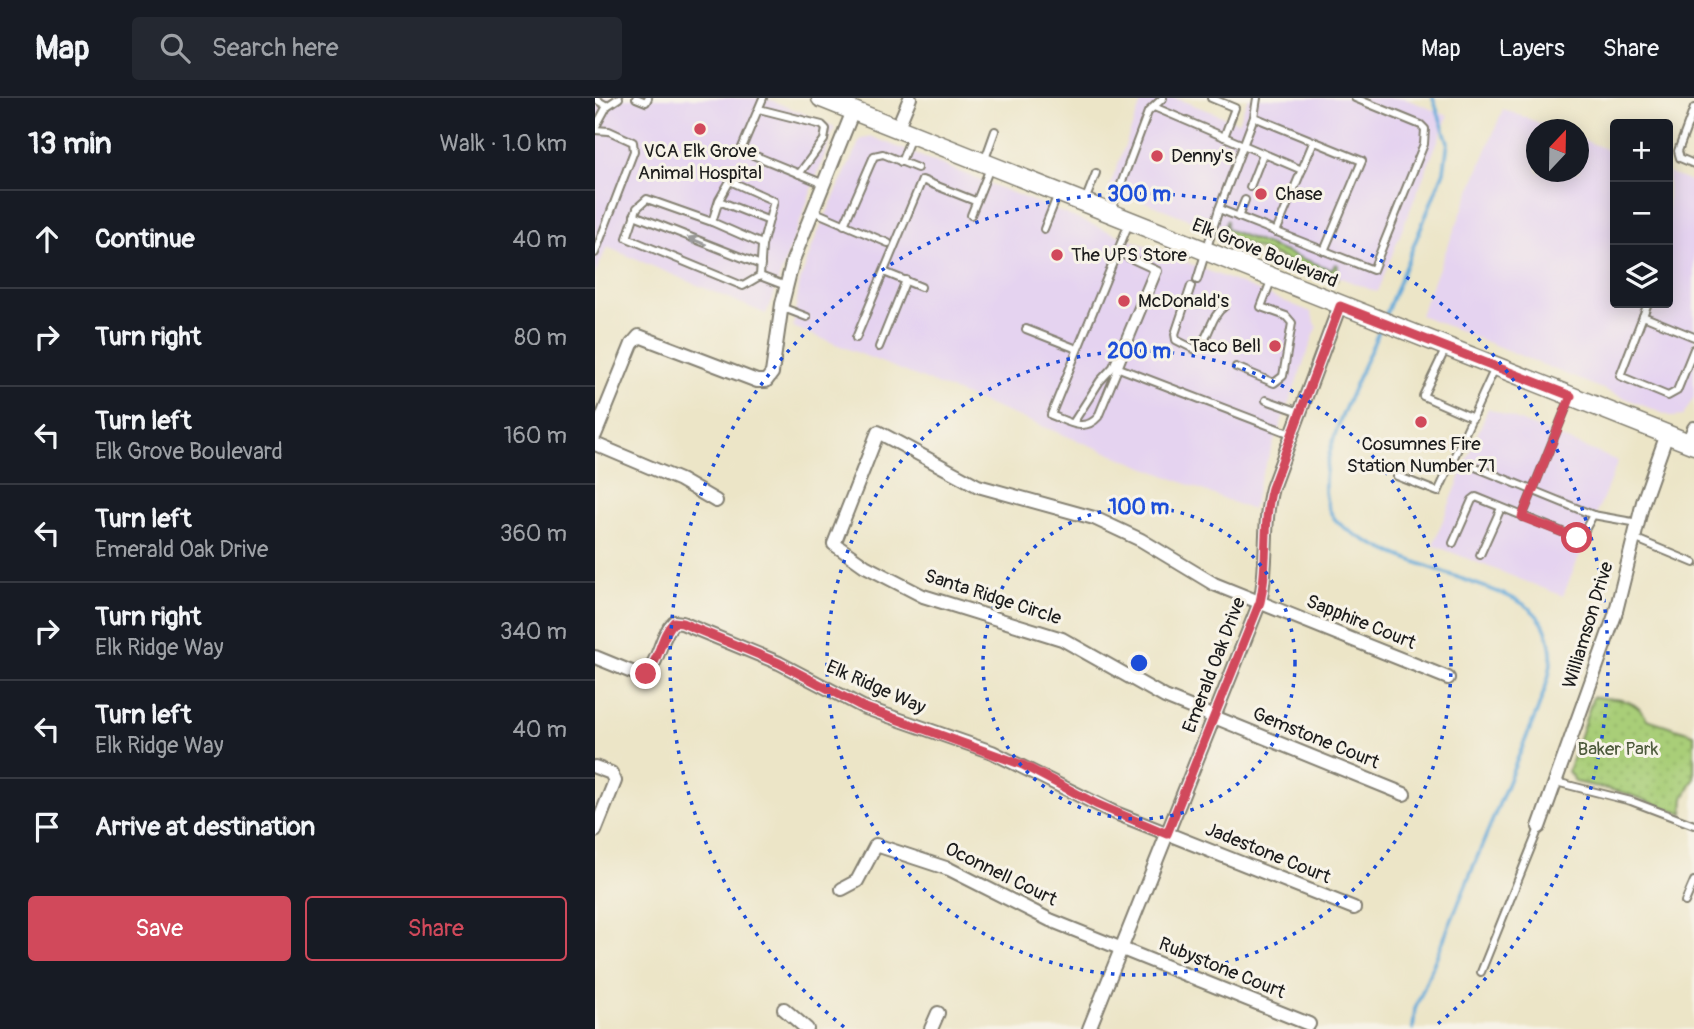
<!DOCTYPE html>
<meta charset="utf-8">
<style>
body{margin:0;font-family:Pangolin,sans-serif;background:#242831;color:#f1f3f6}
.controls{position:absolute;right:21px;top:21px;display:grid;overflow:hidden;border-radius:7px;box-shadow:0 4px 18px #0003}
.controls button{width:63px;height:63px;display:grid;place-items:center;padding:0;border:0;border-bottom:2px solid #363941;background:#171b24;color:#f1f3f6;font:35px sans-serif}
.compass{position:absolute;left:931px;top:21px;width:63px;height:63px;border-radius:50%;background:#171b24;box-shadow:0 4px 18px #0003;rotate:22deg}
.stop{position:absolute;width:21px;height:21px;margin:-16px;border:5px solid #d1495b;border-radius:50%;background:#fff}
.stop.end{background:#d1495b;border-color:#fff;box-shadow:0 2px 7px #0008}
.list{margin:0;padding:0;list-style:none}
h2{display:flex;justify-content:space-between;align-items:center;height:91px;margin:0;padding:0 28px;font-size:30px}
h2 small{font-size:23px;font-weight:400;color:#9ea1a6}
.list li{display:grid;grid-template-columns:46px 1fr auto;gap:21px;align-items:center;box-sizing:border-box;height:98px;padding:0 28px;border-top:2px solid #363941}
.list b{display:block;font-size:26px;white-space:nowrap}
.list p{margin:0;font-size:23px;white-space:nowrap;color:#9ea1a6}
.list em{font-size:23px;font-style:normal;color:#9ea1a6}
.actions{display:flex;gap:14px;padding:21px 28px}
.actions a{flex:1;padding:16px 0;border:2px solid #d1495b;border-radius:7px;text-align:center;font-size:24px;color:#d1495b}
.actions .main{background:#d1495b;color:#fff}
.icon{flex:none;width:38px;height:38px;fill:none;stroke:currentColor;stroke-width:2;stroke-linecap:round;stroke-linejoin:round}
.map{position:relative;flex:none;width:1099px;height:931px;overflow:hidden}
header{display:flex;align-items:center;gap:42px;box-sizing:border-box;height:98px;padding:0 35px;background:#171b24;border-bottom:2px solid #363941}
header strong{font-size:33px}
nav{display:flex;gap:38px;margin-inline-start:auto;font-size:24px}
.search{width:490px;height:63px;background:#242831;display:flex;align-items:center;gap:18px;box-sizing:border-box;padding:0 24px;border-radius:7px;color:#9ea1a6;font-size:26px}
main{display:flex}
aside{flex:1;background:#171b24}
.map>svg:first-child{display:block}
.built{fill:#e5d3f0}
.grass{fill:url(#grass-tufts);stroke:#62754a;stroke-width:2}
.park{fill:url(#park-dots);stroke:#62754a;stroke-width:2}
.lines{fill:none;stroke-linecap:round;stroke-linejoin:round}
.stream{stroke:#61a8d8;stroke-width:3.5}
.lane-casing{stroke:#848072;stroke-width:10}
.street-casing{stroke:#848072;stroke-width:16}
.secondary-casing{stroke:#848072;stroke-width:21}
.lane{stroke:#fff;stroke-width:6}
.street{stroke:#fff;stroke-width:12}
.secondary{stroke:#fff;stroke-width:18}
.oneway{fill:#999}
.route{stroke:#d1495b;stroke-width:9}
.ring{fill:none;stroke:#1d4ed8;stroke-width:3.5;stroke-dasharray:3.5 7}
.poi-dot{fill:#d1495b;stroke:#f7f3e8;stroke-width:2.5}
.labels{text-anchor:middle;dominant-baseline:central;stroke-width:6;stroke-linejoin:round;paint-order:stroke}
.poi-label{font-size:19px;fill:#1c1c1c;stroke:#f7f3e8;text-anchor:start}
.street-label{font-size:19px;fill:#1c1c1c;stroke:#f7f3e8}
.park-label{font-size:19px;fill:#4d5a3c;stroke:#f7f3e8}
.centre{fill:#1d4ed8;stroke:#f7f3e8;stroke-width:3.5}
.ring-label{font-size:21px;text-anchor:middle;font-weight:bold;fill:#1d4ed8;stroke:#f7f3e8;stroke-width:6;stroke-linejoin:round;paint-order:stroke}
</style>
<header>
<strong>Map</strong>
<div class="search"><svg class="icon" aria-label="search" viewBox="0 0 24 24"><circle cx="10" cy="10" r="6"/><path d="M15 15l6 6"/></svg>Search here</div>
<nav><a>Map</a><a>Layers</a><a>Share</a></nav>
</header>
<main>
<aside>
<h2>13 min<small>Walk · 1.0 km</small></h2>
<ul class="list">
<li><svg class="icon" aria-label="ahead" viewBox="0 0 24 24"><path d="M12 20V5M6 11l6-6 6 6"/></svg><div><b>Continue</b></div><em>40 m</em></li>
<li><svg class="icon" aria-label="right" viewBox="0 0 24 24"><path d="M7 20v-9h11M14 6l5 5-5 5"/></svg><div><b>Turn right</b></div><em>80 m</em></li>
<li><svg class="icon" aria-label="left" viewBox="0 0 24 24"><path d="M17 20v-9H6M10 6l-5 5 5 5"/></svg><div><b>Turn left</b><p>Elk Grove Boulevard</p></div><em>160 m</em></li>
<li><svg class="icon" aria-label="left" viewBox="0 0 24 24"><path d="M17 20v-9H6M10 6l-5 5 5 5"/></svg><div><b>Turn left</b><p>Emerald Oak Drive</p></div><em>360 m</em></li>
<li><svg class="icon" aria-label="right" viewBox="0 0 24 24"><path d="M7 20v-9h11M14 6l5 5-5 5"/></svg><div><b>Turn right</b><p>Elk Ridge Way</p></div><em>340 m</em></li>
<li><svg class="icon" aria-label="left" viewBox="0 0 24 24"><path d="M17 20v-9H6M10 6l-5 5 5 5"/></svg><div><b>Turn left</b><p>Elk Ridge Way</p></div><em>40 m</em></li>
<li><svg class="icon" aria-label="arrive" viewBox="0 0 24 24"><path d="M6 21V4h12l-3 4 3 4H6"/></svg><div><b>Arrive at destination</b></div></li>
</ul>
<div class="actions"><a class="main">Save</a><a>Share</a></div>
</aside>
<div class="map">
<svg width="1099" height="931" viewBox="0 0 1099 931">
<defs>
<pattern id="grass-tufts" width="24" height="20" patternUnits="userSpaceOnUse" patternTransform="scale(1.75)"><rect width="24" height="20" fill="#a9ce78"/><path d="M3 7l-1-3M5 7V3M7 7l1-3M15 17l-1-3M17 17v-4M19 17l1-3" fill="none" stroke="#91b067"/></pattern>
<pattern id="park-dots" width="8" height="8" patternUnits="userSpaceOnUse" patternTransform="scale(1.75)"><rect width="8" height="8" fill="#a9ce78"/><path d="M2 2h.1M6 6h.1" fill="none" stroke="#91b067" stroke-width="1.8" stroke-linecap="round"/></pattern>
</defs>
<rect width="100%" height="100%" fill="#f7f3e8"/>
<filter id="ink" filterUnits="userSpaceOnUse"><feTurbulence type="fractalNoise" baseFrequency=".0143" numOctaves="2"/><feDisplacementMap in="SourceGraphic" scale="14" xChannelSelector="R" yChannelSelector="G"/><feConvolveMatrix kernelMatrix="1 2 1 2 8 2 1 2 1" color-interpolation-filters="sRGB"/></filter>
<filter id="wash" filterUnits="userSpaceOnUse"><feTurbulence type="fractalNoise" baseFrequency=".00686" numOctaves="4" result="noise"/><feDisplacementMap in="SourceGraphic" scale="28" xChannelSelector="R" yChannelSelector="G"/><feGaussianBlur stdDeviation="1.57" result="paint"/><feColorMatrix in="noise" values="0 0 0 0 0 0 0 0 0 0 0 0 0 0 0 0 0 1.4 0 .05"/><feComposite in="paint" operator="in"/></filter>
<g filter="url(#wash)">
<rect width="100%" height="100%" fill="#ece5c7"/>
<g class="built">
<polygon points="1,0 171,0 240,29 171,216 12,149 0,177"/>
<polygon points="548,0 580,0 643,24 653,0 809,0 853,18 782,194 514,90"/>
<polygon points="908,11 960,31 942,32 942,74 984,74 984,40 1020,55 1020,205 1073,205 1073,75 1099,85 1099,299 1088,318 1077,319 825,217"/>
<polygon points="275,38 716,214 722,229 664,384 657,412 198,229 205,183 220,141 265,42"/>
<polygon points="893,310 1023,363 968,498 838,447"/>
</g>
<polygon class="grass" points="632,122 631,131 737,172 740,166 743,167 742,182 626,136"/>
<path class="park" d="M998 599C1022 601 1040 599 1052 621L1099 636V681L1089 700 1088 716 1030 695 981 684 973 673Z"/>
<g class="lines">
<g class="stream">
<polyline points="790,218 849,73 853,44 838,0"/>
<path d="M786 228C769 270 728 346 730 389 730 403 735 419 746 427 776 451 841 471 878 485 915 499 952 506 956 554 958 573 949 593 943 611L820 911 818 931"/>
</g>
</g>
</g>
<g filter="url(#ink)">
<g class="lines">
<defs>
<g id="lane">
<polyline points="41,0 51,4 53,0"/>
<polyline points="168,0 146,52 229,86"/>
<polyline points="616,0 640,10 629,39"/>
<polyline points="0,1 12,8"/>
<polyline points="559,9 707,72"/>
<polyline points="1099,10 1083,53 1085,60 1099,66"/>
<polyline points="164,11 227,27 231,31 229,42 204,76"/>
<polyline points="659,19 767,63 729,153"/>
<polyline points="0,30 12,8 24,0"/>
<polyline points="0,32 14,33 38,44 39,53 0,155"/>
<polyline points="390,61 400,33"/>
<polyline points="306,64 316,39"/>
<polygon points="135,83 179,103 167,148 165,178 148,188 32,140 42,110 52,101 117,124 124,102"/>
<polyline points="655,89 668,56"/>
<polyline points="124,103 172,122"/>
<polyline points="490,103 501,75"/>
<polyline points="624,111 778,172 829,46 830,31 826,27 760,0"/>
<polyline points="218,113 293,145"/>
<polyline points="516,113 553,14 568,0"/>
<polyline points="39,117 166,167"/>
<polyline points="376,117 395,70"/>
<polyline points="643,119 650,102"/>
<polyline points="117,124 167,146"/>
<polyline points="249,127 279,58 288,56 322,70"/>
<polyline points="449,131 463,96"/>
<polyline points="681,134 718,45"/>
<path d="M522 154 563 173 503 319C489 335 472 323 456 317L534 125"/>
<polyline points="289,174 326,189"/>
<polyline points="165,178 191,188"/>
<polyline points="602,182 624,111 659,19 662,0"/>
<path d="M596 188 580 236 581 242 601 252C616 239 614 219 630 208"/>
<polyline points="1053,205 1025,278 1073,298 1082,293 1099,251"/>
<polyline points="186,209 212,219"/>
<polyline points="1048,218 1099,239"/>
<polyline points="431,231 482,251"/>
<polyline points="261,240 327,82 380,103"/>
<polyline points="284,249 311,182"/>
<polyline points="851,250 828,298 878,320"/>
<polyline points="641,269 679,285 688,278 697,225 691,218 666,209 677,180"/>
<polyline points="524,270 696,336"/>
<polyline points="671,302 705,314"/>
<polyline points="478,325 505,283 518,269 559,171"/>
<polyline points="878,368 998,417 1043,425"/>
<polyline points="802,378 843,394 900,270"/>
<polyline points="927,419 975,300"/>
<polyline points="1039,440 1099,465"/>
<polyline points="858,445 877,402 881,399 982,440 986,439 998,417"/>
<polyline points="885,457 906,410"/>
<polyline points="961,684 1036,703 1099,727"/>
<polyline points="1090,804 1099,783"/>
<polyline points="886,874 944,730"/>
</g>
<g id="street">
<polyline points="302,31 315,0"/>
<polyline points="0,337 37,246 44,238 162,283 171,283 177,275 187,206 198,162 258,13"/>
<polyline points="1093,345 1099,330"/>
<polyline points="0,346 85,382 121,403"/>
<path d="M0 559 44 577 51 576C65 562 65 538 79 524L87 525 184 565 268 609 397 654 518 714 759 810"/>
<polyline points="0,669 16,675 20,683 0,733"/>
<polyline points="809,696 570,599 467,541 328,498 270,468 239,446 283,334 383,388 499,420 546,442 619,486 853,580"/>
<polyline points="944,729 1020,517 1048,404 1072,336"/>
<polyline points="247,791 262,783 281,747 354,771 455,822 714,926"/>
<polyline points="189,911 212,931"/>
<polyline points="336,931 343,915"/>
<path d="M494 931 665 504C674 466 667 427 677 390L745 207"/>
</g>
<polyline id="secondary" points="226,0 1099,347"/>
</defs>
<use href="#lane" class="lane-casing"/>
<use href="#street" class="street-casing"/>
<use href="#secondary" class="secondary-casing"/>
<use href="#lane" class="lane"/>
<use href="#street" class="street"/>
<use href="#secondary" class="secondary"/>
</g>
<defs><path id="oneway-solid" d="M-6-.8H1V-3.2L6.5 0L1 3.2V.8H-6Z" transform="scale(1.75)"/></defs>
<use class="oneway" href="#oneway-solid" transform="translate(102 143) rotate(-158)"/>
</g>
<g class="lines" filter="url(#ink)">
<path class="route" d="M51 576C65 562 65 538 79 524L87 525 184 565 268 609 428 667 501 706 572 736 665 504C674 466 667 427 677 390L745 208 976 298 927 419 982 440"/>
</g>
<g class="ring">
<circle cx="544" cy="565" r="156"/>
<circle cx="544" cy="565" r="312"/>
<path d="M249 929A469 469 0 1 1 839 929"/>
</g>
<g class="poi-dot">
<circle cx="105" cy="31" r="7"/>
<circle cx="562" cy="58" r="7"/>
<circle cx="666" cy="96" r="7"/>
<circle cx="462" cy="157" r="7"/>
<circle cx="529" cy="203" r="7"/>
<circle cx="680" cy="248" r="7"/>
<circle cx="826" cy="324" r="7"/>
</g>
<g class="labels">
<g class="poi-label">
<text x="105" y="53" text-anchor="middle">VCA Elk Grove<tspan x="105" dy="22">Animal Hospital</tspan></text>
<text x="576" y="58">Denny's</text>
<text x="680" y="96">Chase</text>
<text x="476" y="157">The UPS Store</text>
<text x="543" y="203">McDonald's</text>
<text x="666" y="248" text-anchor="end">Taco Bell</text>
<text x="826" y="346" text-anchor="middle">Cosumnes Fire<tspan x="826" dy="22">Station Number 71</tspan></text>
</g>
<g class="street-label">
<text transform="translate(670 155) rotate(22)">Elk Grove Boulevard</text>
<text transform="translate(398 499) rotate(18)">Santa Ridge Circle</text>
<text transform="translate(766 524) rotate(22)">Sapphire Court</text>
<text transform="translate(993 527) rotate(-73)">Williamson Drive</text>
<text transform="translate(619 567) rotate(-69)">Emerald Oak Drive</text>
<text transform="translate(281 589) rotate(24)">Elk Ridge Way</text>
<text transform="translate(721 640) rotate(22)">Gemstone Court</text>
<text transform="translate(673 755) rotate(22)">Jadestone Court</text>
<text transform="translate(406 776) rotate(26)">Oconnell Court</text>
<text transform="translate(627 870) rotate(22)">Rubystone Court</text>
</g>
<g class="park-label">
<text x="1023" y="651">Baker Park</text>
</g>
</g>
<circle cx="544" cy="565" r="10" class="centre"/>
<g class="ring-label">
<text x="544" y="103">300 m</text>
<text x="544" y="260">200 m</text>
<text x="544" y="416">100 m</text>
</g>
</svg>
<div class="controls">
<button>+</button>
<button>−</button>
<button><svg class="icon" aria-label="layers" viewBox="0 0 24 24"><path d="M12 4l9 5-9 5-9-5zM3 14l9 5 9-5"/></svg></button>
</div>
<svg class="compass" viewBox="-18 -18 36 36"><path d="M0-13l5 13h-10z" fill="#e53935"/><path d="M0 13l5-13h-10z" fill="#9ea1a6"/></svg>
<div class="stop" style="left:982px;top:440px"></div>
<div class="stop end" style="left:51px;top:576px"></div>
</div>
</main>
